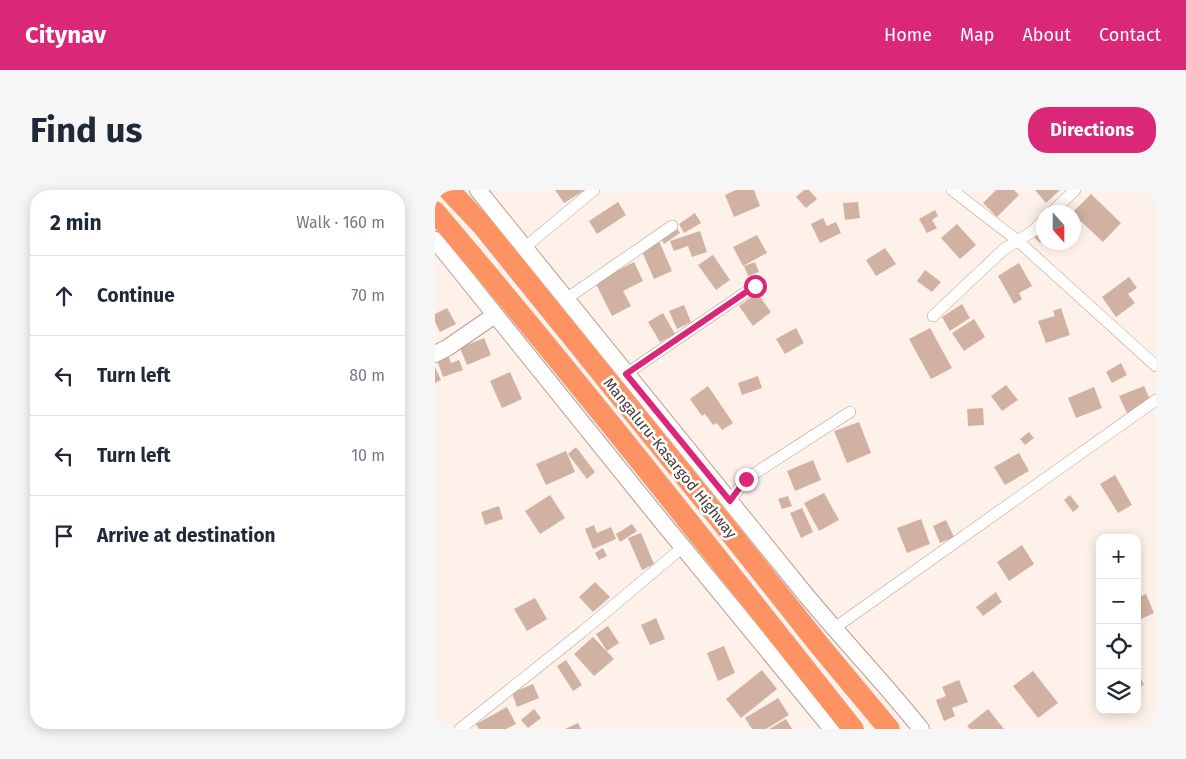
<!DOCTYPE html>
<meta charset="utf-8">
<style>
body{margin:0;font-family:"Fira Sans",sans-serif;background:#f6f6f7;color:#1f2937}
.controls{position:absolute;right:15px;bottom:15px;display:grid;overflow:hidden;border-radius:10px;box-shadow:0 2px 12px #0003}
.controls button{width:45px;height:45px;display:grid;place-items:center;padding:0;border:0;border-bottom:1px solid #e0e1e3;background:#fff;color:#1f2937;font:25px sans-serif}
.compass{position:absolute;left:601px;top:15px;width:45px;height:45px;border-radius:50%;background:#fff;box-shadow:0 2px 12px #0003;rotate:159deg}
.stop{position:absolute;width:15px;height:15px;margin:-11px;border:4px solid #db2777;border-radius:50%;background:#fff}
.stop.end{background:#db2777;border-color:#fff;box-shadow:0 1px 5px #0008}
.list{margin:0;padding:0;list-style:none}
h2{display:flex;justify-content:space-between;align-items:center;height:65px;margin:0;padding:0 20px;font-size:21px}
h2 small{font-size:16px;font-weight:400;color:#747a83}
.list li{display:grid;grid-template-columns:32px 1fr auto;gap:15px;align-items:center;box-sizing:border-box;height:80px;padding:0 20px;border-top:1px solid #e0e1e3}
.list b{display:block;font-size:19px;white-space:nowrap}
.list em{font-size:16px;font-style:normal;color:#747a83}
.icon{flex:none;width:28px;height:28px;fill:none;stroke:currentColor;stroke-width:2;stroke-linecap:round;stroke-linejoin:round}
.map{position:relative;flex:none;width:721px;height:539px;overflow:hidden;border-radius:20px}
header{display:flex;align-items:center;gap:30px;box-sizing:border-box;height:70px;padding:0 25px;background:#db2777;color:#fff}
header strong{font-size:24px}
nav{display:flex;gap:28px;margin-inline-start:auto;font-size:18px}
.intro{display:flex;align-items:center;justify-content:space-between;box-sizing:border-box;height:120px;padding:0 30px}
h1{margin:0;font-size:35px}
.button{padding:12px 22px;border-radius:20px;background:#db2777;color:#fff;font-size:18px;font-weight:700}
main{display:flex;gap:30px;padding:0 30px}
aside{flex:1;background:#fff;border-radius:20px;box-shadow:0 2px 12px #0003}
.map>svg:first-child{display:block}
.building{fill:#d1b2a2}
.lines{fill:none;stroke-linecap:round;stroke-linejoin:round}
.street-casing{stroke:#bc9d8d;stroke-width:12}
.secondary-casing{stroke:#bc9d8d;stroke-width:18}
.highway-casing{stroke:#d6d3d2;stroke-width:22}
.street{stroke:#fff;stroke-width:11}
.secondary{stroke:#fff;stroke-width:16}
.highway{stroke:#fd9363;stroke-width:21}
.route{stroke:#db2777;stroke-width:6}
.labels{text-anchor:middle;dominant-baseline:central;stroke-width:5;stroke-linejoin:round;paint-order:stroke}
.street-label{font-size:15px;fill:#463932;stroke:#fff}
</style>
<header>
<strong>Citynav</strong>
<nav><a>Home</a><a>Map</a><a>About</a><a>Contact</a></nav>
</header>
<div class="intro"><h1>Find us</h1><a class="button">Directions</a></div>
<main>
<aside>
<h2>2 min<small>Walk · 160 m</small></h2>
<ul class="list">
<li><svg class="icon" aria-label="ahead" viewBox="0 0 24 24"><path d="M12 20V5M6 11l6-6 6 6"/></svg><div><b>Continue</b></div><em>70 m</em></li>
<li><svg class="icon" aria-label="left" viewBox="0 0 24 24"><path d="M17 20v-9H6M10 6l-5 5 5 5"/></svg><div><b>Turn left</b></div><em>80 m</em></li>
<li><svg class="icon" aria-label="left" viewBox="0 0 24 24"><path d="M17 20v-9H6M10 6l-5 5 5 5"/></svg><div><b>Turn left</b></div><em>10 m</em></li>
<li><svg class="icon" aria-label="arrive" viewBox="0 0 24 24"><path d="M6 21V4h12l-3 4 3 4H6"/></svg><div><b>Arrive at destination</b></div></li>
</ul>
</aside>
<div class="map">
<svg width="721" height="539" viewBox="0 0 721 539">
<rect width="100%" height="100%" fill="#fef1ea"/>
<g class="building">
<polygon points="120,0 150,0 129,13"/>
<polygon points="301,0 319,0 325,16 299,27 290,5"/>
<polygon points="369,0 374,0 382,9 371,18 361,7"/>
<polygon points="561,0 579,0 584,5 562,27 548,13"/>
<polygon points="600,0 625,0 611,13"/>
<polygon points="656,4 686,33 668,52 638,24 638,22"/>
<polygon points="183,12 191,25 162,44 154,31"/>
<polygon points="423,12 425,28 410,30 408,13"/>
<polygon points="500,20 503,26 497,30 502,38 492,43 484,29"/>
<polygon points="260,23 266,33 249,43 244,34"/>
<polygon points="388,28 392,36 401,32 406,43 385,53 376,34"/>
<polygon points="522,34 541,55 525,69 506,48"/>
<polygon points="241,37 245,43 229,54 225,47"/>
<polygon points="608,40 608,50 605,53 599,47"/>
<polygon points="265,41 272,62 257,67 253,56 239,61 235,51"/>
<polygon points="322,45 332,63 308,76 298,57"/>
<polygon points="224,51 237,81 219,89 206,59"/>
<polygon points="450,58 461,74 441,86 431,70"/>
<polygon points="278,65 295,90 281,100 263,75"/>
<polygon points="199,72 208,91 188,101 196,116 177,126 160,92"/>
<polygon points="320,72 324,82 313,86 309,76"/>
<polygon points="584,73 597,96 584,103 587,109 579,114 563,86"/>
<polygon points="490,80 506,92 497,102 482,91"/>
<polygon points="694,87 702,98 693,104 700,113 681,127 667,107"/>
<polygon points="322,103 336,122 318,136 304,116"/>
<polygon points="527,114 535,128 515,141 507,127"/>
<polygon points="249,115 256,132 242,139 234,121"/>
<polygon points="12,118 21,134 5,142 0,132 0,124"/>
<polygon points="626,118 635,145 611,153 603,131 620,126 618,121"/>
<polygon points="228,123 240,144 225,152 213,132"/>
<polygon points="539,129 550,147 529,161 517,143"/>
<polygon points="361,138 369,153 350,164 341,149"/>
<polygon points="495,138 517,178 496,189 474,149"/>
<polygon points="49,148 56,165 32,175 25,158"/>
<polygon points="12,162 16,173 24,170 28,180 8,187 1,167"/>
<polygon points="686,173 692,185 677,193 671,182"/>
<polygon points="0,177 6,190 0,193"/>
<polygon points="75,182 87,209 67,218 55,191"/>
<polygon points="323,186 327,198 307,205 303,193"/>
<polygon points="571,195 583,210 567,221 556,206"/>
<polygon points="273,196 298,233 287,240 282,233 278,235 270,224 267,226 255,209"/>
<polygon points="709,196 716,212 692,223 684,206"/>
<polygon points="659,197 667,218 641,228 633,208"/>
<polygon points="548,218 549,235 533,236 532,219"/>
<polygon points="424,232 436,263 412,273 399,241"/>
<polygon points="594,242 599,248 590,255 585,249"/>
<polygon points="141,257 160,282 152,289 133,264"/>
<polygon points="131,261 140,282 111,295 101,274"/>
<polygon points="584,263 594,281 570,295 559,277"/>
<polygon points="378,270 386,290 360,301 352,281"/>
<polygon points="680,285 697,315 683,323 665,294"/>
<polygon points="389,303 404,330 384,341 369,313"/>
<polygon points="115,305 130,328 105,344 90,321"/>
<polygon points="635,305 644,317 638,322 629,310"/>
<polygon points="353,306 357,316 347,319 343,309"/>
<polygon points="64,316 68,329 50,335 46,322"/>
<polygon points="367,318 378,342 366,348 355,323"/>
<polygon points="486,329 495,354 472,363 462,338"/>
<polygon points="511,330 519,347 505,353 498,336"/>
<polygon points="197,334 202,341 185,352 181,344"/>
<polygon points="159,335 162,343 176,337 181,349 158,359 150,339"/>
<polygon points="206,343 219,374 207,380 193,348"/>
<polygon points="587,355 599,374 574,391 562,372"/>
<polygon points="168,358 172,366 164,370 160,363"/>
<polygon points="160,392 175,407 158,422 144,407"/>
<polygon points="561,402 567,412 548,426 541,417"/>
<polygon points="711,404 719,423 702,431 702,408"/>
<polygon points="100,408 112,429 92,441 79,419"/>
<polygon points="221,428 230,449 215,455 206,435"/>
<polygon points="173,436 184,453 172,461 161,444"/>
<polygon points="158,447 179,469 159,486 139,464"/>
<polygon points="289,456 300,483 283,491 272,463"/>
<polygon points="131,470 147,495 138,501 122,476"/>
<polygon points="327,480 342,499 306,528 291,509"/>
<polygon points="702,480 709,495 702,498"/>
<polygon points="598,481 623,513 603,528 578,496"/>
<polygon points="524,490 533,512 517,518 520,526 509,531 501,510 511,506 507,497"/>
<polygon points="98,494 104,508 82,517 77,503"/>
<polygon points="343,508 354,525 331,539 317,539 310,528"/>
<polygon points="72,517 81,534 71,539 44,539 41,534"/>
<polygon points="99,519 106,528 93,538 86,530"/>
<polygon points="553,519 569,539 535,539 532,536"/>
<polygon points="351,529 357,539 334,539"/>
<polygon points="143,533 146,539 130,539"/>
</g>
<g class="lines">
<defs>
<g id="street">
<polyline points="517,0 583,51 721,176"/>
<polyline points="617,22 640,0"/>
<polyline points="89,58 159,0"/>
<polyline points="131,109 237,36"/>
<polyline points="498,126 568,60 598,41 608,31"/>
<polyline points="191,184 320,96"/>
<polyline points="295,311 311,289 415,222"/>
<polyline points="398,439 721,210"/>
<polyline points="25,539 147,442 248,357"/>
</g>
<g id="secondary">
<path d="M43 0 366 399C405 447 448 491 486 539"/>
<polyline points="0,50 223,327 397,539"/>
<polyline points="0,164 12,158 60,125"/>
</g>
<g id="highway">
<polyline points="14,0 47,35 282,326 385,456 454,539"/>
<path d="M0 22C144 191 280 365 418 539"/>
</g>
</defs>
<use href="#street" class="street-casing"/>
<use href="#secondary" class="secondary-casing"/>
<use href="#highway" class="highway-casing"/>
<use href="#street" class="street"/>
<use href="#secondary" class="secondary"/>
<use href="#highway" class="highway"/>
</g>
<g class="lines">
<polyline class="route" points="311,289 295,311 191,184 320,96"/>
</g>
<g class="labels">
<g class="street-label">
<text transform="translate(235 268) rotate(51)">Mangaluru-Kasargod Highway</text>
</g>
</g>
</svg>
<div class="controls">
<button>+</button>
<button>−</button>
<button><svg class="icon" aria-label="locate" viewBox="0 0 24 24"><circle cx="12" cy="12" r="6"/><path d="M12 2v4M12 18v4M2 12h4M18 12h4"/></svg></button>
<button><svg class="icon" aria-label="layers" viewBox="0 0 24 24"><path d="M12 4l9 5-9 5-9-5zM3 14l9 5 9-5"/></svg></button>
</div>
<svg class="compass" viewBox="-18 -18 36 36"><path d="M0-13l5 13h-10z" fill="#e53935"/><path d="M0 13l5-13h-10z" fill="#747a83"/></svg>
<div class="stop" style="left:320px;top:96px"></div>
<div class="stop end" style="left:311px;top:289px"></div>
</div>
</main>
